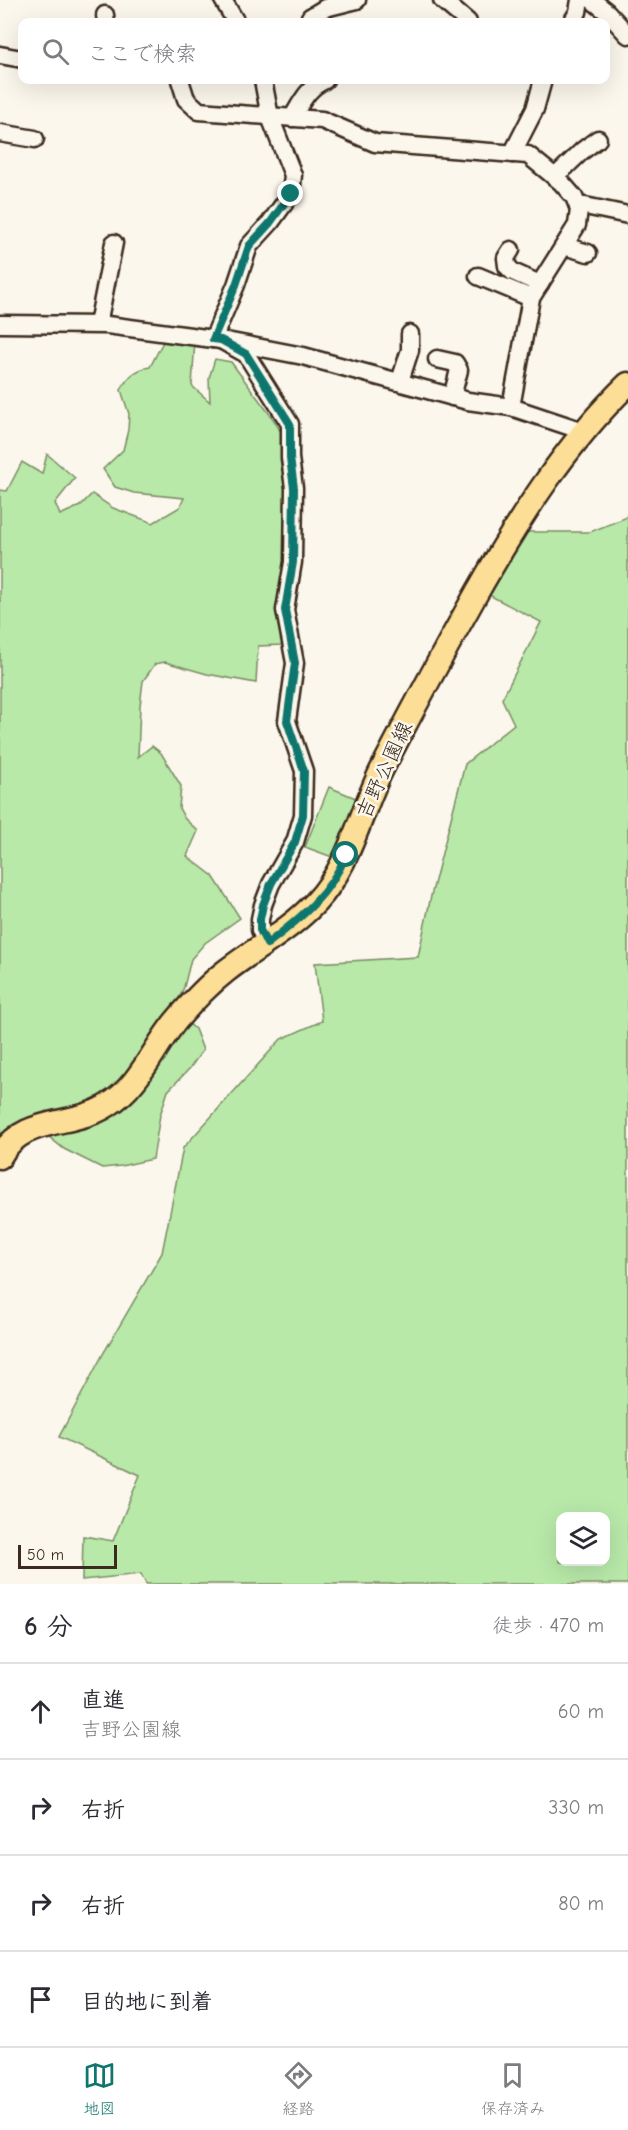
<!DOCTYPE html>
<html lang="ja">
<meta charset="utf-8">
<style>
body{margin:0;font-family:"Comic Neue","Klee One",sans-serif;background:#f7f7f7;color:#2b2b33}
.controls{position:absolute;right:18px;bottom:18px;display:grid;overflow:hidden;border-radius:12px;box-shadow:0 6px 24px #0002}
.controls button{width:54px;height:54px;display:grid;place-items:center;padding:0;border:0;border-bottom:2px solid #e1e1e2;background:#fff;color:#2b2b33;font:30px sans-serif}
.scale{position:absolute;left:18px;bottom:15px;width:99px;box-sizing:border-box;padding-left:6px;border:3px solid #3b2a1e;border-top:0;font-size:16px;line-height:21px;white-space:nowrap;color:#3b2a1e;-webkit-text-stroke:4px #fbf7ec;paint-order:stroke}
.stop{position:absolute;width:18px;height:18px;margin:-14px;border:4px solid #0f766e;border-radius:50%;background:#fff}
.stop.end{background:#0f766e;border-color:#fff;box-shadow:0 2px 6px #0008}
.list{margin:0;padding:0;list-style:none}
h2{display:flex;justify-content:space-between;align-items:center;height:78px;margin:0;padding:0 24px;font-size:26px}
h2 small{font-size:20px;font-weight:400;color:#7c7c81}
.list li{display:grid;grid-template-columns:39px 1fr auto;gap:18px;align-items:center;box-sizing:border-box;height:96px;padding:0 24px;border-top:2px solid #e1e1e2}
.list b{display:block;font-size:22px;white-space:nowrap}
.list p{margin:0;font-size:20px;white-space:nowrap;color:#7c7c81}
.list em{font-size:20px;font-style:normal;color:#7c7c81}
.icon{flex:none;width:33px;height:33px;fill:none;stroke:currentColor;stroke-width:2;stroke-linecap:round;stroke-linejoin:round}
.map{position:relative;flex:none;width:628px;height:1584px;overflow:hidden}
.search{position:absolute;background:#fff;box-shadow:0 6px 24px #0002;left:18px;right:18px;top:18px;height:66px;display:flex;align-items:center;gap:15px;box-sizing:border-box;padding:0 21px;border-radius:12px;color:#7c7c81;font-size:22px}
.sheet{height:462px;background:#fff}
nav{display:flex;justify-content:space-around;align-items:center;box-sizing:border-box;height:84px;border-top:2px solid #e1e1e2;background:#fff;font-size:16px;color:#7c7c81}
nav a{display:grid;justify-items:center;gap:3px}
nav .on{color:#0f766e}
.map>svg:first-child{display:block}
.green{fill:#b8e9a9;stroke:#7a8a64;stroke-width:1.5;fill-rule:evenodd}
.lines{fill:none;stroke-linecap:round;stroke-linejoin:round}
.minor-casing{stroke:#3b2a1e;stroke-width:21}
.major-casing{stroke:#3b2a1e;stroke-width:27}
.minor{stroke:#fbf7ec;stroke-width:16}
.major{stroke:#fdde96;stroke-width:22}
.route{stroke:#0f766e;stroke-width:8}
.labels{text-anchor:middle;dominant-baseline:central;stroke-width:5;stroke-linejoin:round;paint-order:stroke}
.street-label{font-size:21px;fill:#3b2a1e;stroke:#fbf7ec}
</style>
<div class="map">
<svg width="628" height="1584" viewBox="0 0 628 1584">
<rect width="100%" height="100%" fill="#fbf7ec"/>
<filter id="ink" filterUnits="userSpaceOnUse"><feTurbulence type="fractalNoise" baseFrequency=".0167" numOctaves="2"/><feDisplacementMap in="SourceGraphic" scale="12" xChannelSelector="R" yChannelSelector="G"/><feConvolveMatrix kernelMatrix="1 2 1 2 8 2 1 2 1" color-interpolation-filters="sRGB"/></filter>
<g filter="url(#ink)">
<g class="green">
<path d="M166 336 195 339 192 386 210 402 209 378 215 359 231 362 274 420 285 439 290 491 281 628 282 645 258 646 256 683 207 674 165 662 155 664 143 681 140 706 138 757 152 746 161 753 181 786 179 808 185 819 198 831 187 856 213 876 240 918 205 943 191 959 184 987 174 1011 195 1029 203 1050 190 1068 168 1091 160 1115 153 1159 121 1166 102 1168 64 1149 49 1137 25 1124 5 1133H0V490L7 491 22 462 42 474 47 454 75 478 55 503 60 515 80 506 92 494 113 508 153 523 180 507 184 498 134 493 115 487 103 469 123 450 128 430 129 414 121 390C127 377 136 369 150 367Z"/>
<path d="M628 514V1584H146L141 1574 82 1580 83 1536 113 1541 140 1475 59 1437 103 1354 162 1253 183 1148 281 1039 322 1021 315 963 418 957 431 896 465 764 514 724 502 699 541 622 487 594 522 532H590L625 518ZM560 1516H606V1562H560Z"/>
<polygon points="329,787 358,799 335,858 305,847"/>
</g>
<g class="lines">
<defs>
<g id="minor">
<polyline points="223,0 236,22"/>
<polyline points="442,0 468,22"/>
<polyline points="592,0 607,12 628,35"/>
<polyline points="105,15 106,22"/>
<polyline points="312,22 310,17 325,8 357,0"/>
<polyline points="572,22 578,12 580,0"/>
<polyline points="0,55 22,59"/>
<polyline points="180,80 186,99 199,111 322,120 375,143 528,155 561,182 574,197 579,209 577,225 531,298 511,407"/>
<path d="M292 118C301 103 308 87 325 80"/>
<polyline points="0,133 35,139"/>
<polyline points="512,154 535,109 543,80"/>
<polyline points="555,177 582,151 598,139"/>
<polyline points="578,207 585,206 628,215"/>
<polyline points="564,246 588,253"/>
<polyline points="511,250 506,258 507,266 513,272 540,284"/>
<polyline points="478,276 531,298"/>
<polyline points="0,324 107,325 221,340 303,356 468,401 511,407 583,431"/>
<polyline points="98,324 114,243"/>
<polyline points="213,339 236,285 249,246 270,223 291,194 293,175 270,117 263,80"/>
<polyline points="221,340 246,354 290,424 290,458 294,488 293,562 285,610 295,663 287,721 304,771 303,815 295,842 271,884 263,905 260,919 260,930 267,944"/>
<polyline points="437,359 455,363 459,370 452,397"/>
<polyline points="400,381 410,350 410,334"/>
</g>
<path id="major" d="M0 1157C22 1115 73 1128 108 1105 139 1086 153 1049 175 1022 191 1003 208 985 226 971 257 947 290 930 316 902 350 866 360 813 382 769 412 711 443 653 475 596 518 520 565 445 628 384"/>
</defs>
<use href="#minor" class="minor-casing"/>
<use href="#major" class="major-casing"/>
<use href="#minor" class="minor"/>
<use href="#major" class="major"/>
</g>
</g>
<g class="lines" filter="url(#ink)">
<path class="route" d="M291 194 270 223 249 246 236 285 213 339 221 340 246 354 290 424V458L294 488 293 562 285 610 295 663 287 721 304 771 303 815 295 842 271 884 263 905 260 919V930L267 944C301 918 330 894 346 855"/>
</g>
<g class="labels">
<g class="street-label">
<text transform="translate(384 770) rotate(-65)">吉野公園線</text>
</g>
</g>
</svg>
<div class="controls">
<button><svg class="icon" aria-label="layers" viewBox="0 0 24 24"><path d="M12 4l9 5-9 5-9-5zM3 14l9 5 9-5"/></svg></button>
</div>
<div class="scale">50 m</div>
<div class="stop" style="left:346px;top:855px"></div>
<div class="stop end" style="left:291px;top:194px"></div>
<div class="search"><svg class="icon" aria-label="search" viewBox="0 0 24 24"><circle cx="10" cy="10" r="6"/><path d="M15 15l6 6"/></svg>ここで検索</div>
</div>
<section class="sheet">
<h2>6 分<small>徒歩 · 470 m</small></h2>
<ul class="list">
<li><svg class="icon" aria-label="ahead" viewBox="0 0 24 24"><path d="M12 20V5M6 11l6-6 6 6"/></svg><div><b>直進</b><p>吉野公園線</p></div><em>60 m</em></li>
<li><svg class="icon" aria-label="right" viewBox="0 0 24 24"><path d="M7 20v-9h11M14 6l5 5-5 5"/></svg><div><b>右折</b></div><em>330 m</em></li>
<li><svg class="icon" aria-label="right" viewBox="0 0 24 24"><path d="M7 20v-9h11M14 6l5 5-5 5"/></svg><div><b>右折</b></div><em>80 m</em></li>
<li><svg class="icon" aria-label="arrive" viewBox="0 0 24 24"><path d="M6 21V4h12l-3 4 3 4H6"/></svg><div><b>目的地に到着</b></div></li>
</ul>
</section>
<nav>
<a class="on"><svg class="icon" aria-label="map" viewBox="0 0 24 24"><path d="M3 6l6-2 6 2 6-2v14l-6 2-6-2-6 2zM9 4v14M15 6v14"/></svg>地図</a>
<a><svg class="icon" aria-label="directions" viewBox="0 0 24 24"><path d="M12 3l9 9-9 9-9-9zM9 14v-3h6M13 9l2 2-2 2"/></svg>経路</a>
<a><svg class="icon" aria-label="saved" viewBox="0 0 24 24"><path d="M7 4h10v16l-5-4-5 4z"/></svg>保存済み</a>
</nav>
